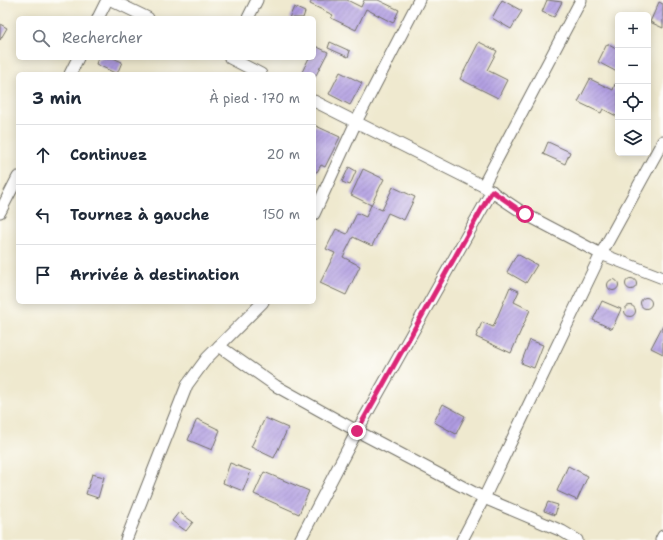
<!DOCTYPE html>
<html lang="fr">
<meta charset="utf-8">
<style>
body{margin:0;font-family:"Shantell Sans",sans-serif;background:#f2f2f3;color:#1f2937}
.controls{position:absolute;right:12px;top:12px;display:grid;overflow:hidden;border-radius:6px;box-shadow:0 2px 10px #0003}
.controls button{width:36px;height:36px;display:grid;place-items:center;padding:0;border:0;border-bottom:1px solid #e0e1e3;background:#fff;color:#1f2937;font:20px sans-serif}
.stop{position:absolute;width:12px;height:12px;margin:-9px;border:3px solid #db2777;border-radius:50%;background:#fff}
.stop.end{background:#db2777;border-color:#fff;box-shadow:0 1px 4px #0008}
.list{margin:0;padding:0;list-style:none}
h2{display:flex;justify-content:space-between;align-items:center;height:52px;margin:0;padding:0 16px;font-size:17px}
h2 small{font-size:13px;font-weight:400;color:#747a83}
.list li{display:grid;grid-template-columns:26px 1fr auto;gap:12px;align-items:center;box-sizing:border-box;height:60px;padding:0 16px;border-top:1px solid #e0e1e3}
.list b{display:block;font-size:15px;white-space:nowrap}
.list em{font-size:13px;font-style:normal;color:#747a83}
.icon{flex:none;width:22px;height:22px;fill:none;stroke:currentColor;stroke-width:2;stroke-linecap:round;stroke-linejoin:round}
.map{position:relative;flex:none;width:663px;height:540px;overflow:hidden}
.search{position:absolute;background:#fff;box-shadow:0 2px 10px #0003;left:16px;top:16px;width:300px;height:44px;display:flex;align-items:center;gap:10px;box-sizing:border-box;padding:0 14px;border-radius:6px;color:#747a83;font-size:15px}
.panel{position:absolute;background:#fff;box-shadow:0 2px 10px #0003;left:16px;top:72px;width:300px;height:232px;border-radius:6px}
.map>svg:first-child{display:block}
.building{fill:url(#building-hatch)}
.lines{fill:none;stroke-linecap:round;stroke-linejoin:round}
.street-casing{stroke:#706e64;stroke-width:13}
.street{stroke:#fff;stroke-width:11}
.route{stroke:#db2777;stroke-width:5}
</style>
<div class="map">
<svg width="663" height="540" viewBox="0 0 663 540">
<defs>
<pattern id="building-hatch" width="6" height="6" patternUnits="userSpaceOnUse"><rect width="6" height="6" fill="#af9be1"/><path d="M-1 1l2-2M0 6l6-6M5 7l2-2" fill="none" stroke="#8f7fb7"/></pattern>
</defs>
<rect width="100%" height="100%" fill="#fdfcf7"/>
<filter id="ink" filterUnits="userSpaceOnUse"><feTurbulence type="fractalNoise" baseFrequency=".025" numOctaves="2"/><feDisplacementMap in="SourceGraphic" scale="8" xChannelSelector="R" yChannelSelector="G"/><feConvolveMatrix kernelMatrix="1 2 1 2 8 2 1 2 1" color-interpolation-filters="sRGB"/></filter>
<filter id="wash" filterUnits="userSpaceOnUse"><feTurbulence type="fractalNoise" baseFrequency=".012" numOctaves="4" result="noise"/><feDisplacementMap in="SourceGraphic" scale="16" xChannelSelector="R" yChannelSelector="G"/><feGaussianBlur stdDeviation="0.9" result="paint"/><feColorMatrix in="noise" values="0 0 0 0 0 0 0 0 0 0 0 0 0 0 0 0 0 1.4 0 .05"/><feComposite in="paint" operator="in"/></filter>
<g filter="url(#wash)">
<rect width="100%" height="100%" fill="#efe9cf"/>
<g id="blocks">
<g class="building">
<polygon points="312,0 347,0 361,7 364,0 378,0 399,10 393,23 366,9 356,30 331,18 333,15 310,4"/>
<polygon points="502,0 522,11 511,29 492,18"/>
<polygon points="547,0 562,2 554,17 542,12"/>
<polygon points="659,2 663,4 663,28 650,22"/>
<polygon points="294,7 305,12 303,18 289,18"/>
<polygon points="0,24 7,28 0,40"/>
<polygon points="330,42 350,51 348,57 328,48"/>
<polygon points="479,42 497,51 487,70 507,80 498,98 460,79"/>
<polygon points="607,44 618,50 617,72 598,62"/>
<polygon points="315,46 328,52 314,79 314,74 301,74 309,58 314,58"/>
<polygon points="98,58 113,58 122,62 117,74 96,64"/>
<polygon points="340,72 362,83 350,105 329,94"/>
<polygon points="590,79 613,90 615,84 618,86 618,117 603,109 601,113 578,102"/>
<polygon points="314,125 340,137 325,167 321,165 317,172 314,171"/>
<polygon points="548,142 570,152 565,164 543,154"/>
<polygon points="349,167 356,171 350,185 342,182"/>
<polygon points="363,169 384,179 371,205 382,210 393,187 415,197 404,220 388,213 372,246 353,237 343,257 360,266 346,295 320,283 335,253 326,249 336,229 347,234 357,213 366,217 371,205 351,195"/>
<polygon points="517,254 537,265 526,283 507,272"/>
<circle cx="631" cy="284" r="5.5"/>
<circle cx="613" cy="285" r="5.5"/>
<polygon points="510,287 519,291 514,302 530,310 511,353 476,337 482,322 493,327"/>
<circle cx="646" cy="303" r="5.5"/>
<polygon points="602,301 621,309 612,329 593,320"/>
<circle cx="630" cy="311" r="5.5"/>
<polygon points="663,325 663,354 651,348"/>
<polygon points="530,340 543,345 534,368 521,363"/>
<polygon points="443,404 465,416 456,434 434,422"/>
<polygon points="265,418 288,428 274,458 251,447"/>
<polygon points="197,419 220,430 212,450 188,440"/>
<polygon points="230,463 251,471 243,491 223,483"/>
<polygon points="568,466 588,476 577,500 557,491"/>
<polygon points="264,472 309,491 299,514 254,494"/>
<polygon points="92,474 104,477 98,498 86,494"/>
<polygon points="548,502 558,505 555,515 544,511"/>
<polygon points="179,512 193,522 186,531 172,521"/>
</g>
</g>
</g>
<g filter="url(#ink)">
<use href="#blocks" fill-opacity="0" stroke="#706e64" stroke-width="1"/>
<g class="lines">
<defs>
<g id="street">
<polyline points="111,0 148,18"/>
<polyline points="98,18 107,0"/>
<polyline points="248,18 257,0"/>
<polyline points="230,58 261,74"/>
<polyline points="70,74 78,58"/>
<polyline points="314,101 483,186 525,214 601,254 663,278"/>
<polyline points="483,186 581,0"/>
<polyline points="0,212 18,177"/>
<polyline points="314,214 356,122 419,0"/>
<polyline points="219,346 276,386 357,431 484,498 562,531 577,540"/>
<polyline points="126,540 187,385 207,358 263,302"/>
<polyline points="300,540 357,431 492,191"/>
<polyline points="462,540 484,498 601,254 663,141"/>
<polyline points="661,540 663,536"/>
</g>
</defs>
<use href="#street" class="street-casing"/>
<use href="#street" class="street"/>
</g>
</g>
<g class="lines" filter="url(#ink)">
<polyline class="route" points="357,431 492,191 525,214"/>
</g>
</svg>
<div class="controls">
<button>+</button>
<button>−</button>
<button><svg class="icon" aria-label="locate" viewBox="0 0 24 24"><circle cx="12" cy="12" r="6"/><path d="M12 2v4M12 18v4M2 12h4M18 12h4"/></svg></button>
<button><svg class="icon" aria-label="layers" viewBox="0 0 24 24"><path d="M12 4l9 5-9 5-9-5zM3 14l9 5 9-5"/></svg></button>
</div>
<div class="stop" style="left:525px;top:214px"></div>
<div class="stop end" style="left:357px;top:431px"></div>
<div class="search"><svg class="icon" aria-label="search" viewBox="0 0 24 24"><circle cx="10" cy="10" r="6"/><path d="M15 15l6 6"/></svg>Rechercher</div>
<section class="panel">
<h2>3 min<small>À pied · 170 m</small></h2>
<ul class="list">
<li><svg class="icon" aria-label="ahead" viewBox="0 0 24 24"><path d="M12 20V5M6 11l6-6 6 6"/></svg><div><b>Continuez</b></div><em>20 m</em></li>
<li><svg class="icon" aria-label="left" viewBox="0 0 24 24"><path d="M17 20v-9H6M10 6l-5 5 5 5"/></svg><div><b>Tournez à gauche</b></div><em>150 m</em></li>
<li><svg class="icon" aria-label="arrive" viewBox="0 0 24 24"><path d="M6 21V4h12l-3 4 3 4H6"/></svg><div><b>Arrivée à destination</b></div></li>
</ul>
</section>
</div>
